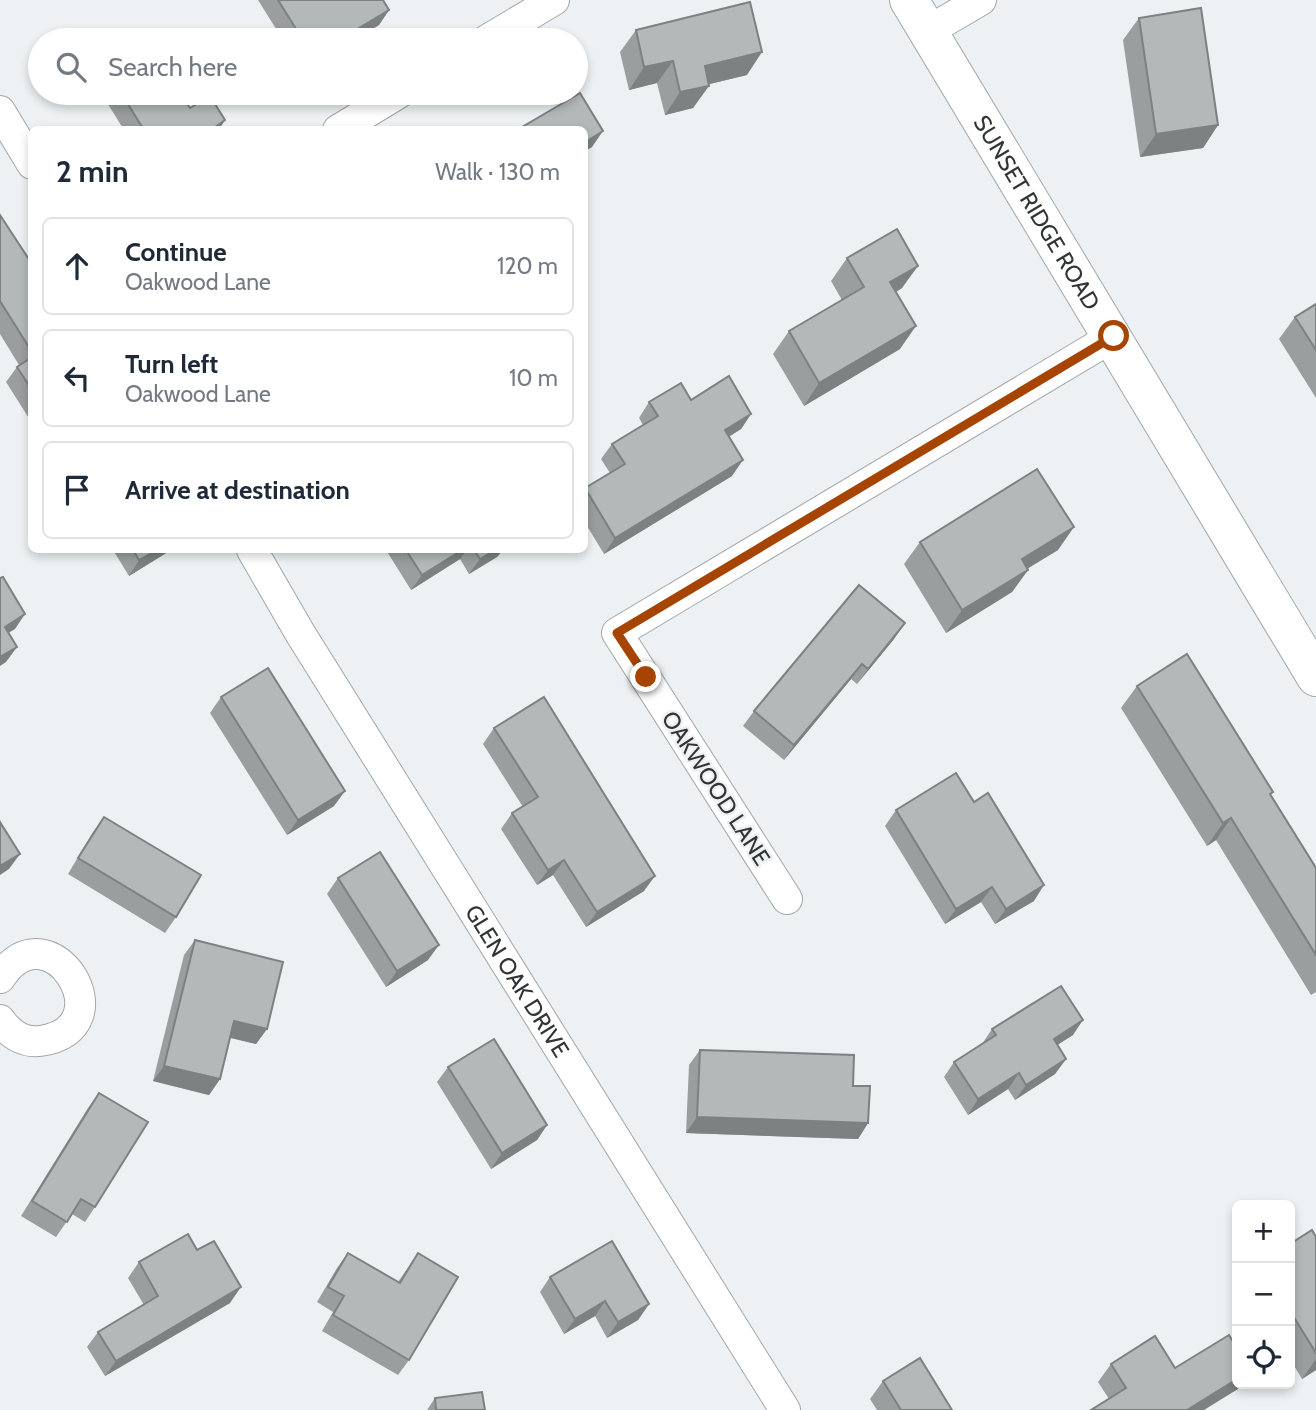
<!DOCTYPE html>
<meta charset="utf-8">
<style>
body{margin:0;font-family:Cabin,sans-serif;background:#f2f2f3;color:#1f2937}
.controls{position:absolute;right:21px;bottom:21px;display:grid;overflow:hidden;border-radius:10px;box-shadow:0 4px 10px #0003}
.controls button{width:63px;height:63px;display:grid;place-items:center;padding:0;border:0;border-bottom:2px solid #e0e1e3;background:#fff;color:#1f2937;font:35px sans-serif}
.stop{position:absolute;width:21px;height:21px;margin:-16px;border:5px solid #a64402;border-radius:50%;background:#fff}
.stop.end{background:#a64402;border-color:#fff;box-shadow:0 2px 7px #0008}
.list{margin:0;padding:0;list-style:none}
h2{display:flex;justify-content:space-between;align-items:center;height:91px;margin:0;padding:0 28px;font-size:30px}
h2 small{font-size:23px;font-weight:400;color:#747a83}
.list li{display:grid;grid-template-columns:46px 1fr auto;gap:21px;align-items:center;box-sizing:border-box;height:98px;margin:0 14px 14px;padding:0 14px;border:2px solid #e0e1e3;border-radius:10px}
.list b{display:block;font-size:26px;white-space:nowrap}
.list p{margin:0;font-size:23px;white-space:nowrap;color:#747a83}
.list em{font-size:23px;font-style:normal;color:#747a83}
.icon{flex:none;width:38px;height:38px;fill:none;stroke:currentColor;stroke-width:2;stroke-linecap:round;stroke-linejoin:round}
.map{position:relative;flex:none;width:1316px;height:1410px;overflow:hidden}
.search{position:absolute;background:#fff;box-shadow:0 4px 10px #0003;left:28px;top:28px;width:560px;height:77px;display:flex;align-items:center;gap:18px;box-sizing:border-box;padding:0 24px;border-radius:38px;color:#747a83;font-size:26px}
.panel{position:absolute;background:#fff;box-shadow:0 4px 10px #0003;left:28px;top:126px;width:560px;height:427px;border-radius:10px}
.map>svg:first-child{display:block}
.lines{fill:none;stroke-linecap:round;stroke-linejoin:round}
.minor-casing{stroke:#a2a6a8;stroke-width:32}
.tertiary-casing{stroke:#a2a6a8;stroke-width:40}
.minor{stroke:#fff;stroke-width:30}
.tertiary{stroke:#fff;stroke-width:38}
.wall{fill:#9a9e9f}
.shaded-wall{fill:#7d8182}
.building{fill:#b3b8b9;stroke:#7d8182;stroke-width:2}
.route{stroke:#a64402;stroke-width:9}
.labels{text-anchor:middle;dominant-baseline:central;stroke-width:5;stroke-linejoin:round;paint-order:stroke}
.street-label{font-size:23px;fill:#323435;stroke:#edf1f3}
</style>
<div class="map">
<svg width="1316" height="1410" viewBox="0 0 1316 1410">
<rect width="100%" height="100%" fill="#edf1f3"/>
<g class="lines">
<defs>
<g id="minor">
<polyline points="928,31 981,0"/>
<polyline points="487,40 554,0"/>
<polyline points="0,111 32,164"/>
<polyline points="338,130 399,93"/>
<path id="s1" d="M252 550 300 633 785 1410"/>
<polyline points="787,899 617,633 1114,336"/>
<path d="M0 978C49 902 129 1029 40 1041 23 1043 9 1033 0 1020"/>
</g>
<g id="tertiary">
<path id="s2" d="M909 0 1316 677"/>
</g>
</defs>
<use href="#minor" class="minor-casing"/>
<use href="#tertiary" class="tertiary-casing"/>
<use href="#minor" class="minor"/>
<use href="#tertiary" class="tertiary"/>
</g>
<g class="wall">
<polygon points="258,0 383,0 389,10 379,25 354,40 283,40"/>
<polygon points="1139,18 1218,125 1203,148 1140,157 1123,40"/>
<polygon points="636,30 747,75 709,84 693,108 665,115 657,83 629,90 620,52"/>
<polygon points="112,93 180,93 190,108 219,130 124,130 106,101"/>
<polygon points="0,215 32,264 32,423 6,382 17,367 19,365 0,334"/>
<polygon points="847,258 902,288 896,292 900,349 804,406 773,354 789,331 842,300 831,281"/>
<polygon points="1316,304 1316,398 1279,339 1295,317"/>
<polygon points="691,400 751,414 741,429 729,437 732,476 604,554 584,521 584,488 610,473 601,459 612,444 643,425 639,418 649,402"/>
<polygon points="920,542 1058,550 1027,568 1028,570 1012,592 946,633 904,564"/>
<polygon points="113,550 171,550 129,576"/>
<polygon points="386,550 503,550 497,557 469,574 460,559 411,590"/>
<polygon points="894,639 857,684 851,679 784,760 743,726 754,711"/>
<polygon points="1137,686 1271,795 1316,868 1316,992 1311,995 1216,840 1207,846 1121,708"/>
<polygon points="221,697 334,806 287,835 210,713"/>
<polygon points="494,728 644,891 586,927 553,875 537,885 501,829 512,813 523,807 483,744"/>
<polygon points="974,802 1034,901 995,924 981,902 945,924 885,826 896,810"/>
<polygon points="104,817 176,917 165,933 68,874 93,832"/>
<polygon points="338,878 428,960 386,987 327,894"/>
<polygon points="195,940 267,1029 256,1044 230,1038 220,1079 209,1095 153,1081 184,955"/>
<polygon points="992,1029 1073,1035 1057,1045 1066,1059 1055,1074 1015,1100 1008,1089 968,1115 944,1077 954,1062 982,1044"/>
<polygon points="700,1050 853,1086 868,1123 858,1139 686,1133 689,1065"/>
<polygon points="448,1067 547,1125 537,1140 491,1169 437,1082"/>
<polygon points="99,1093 95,1207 85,1222 72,1214 56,1237 21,1216 88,1108"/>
<polygon points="1316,1237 1316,1370 1302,1379 1290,1359 1290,1244"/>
<polygon points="197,1250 230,1303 105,1376 87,1347 98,1332 144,1305 128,1278 139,1262"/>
<polygon points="348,1253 398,1282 418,1253 409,1360 398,1375 322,1331 333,1312 317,1302 337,1268"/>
<polygon points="550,1277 649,1304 638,1320 607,1338 595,1316 564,1334 540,1292"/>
<polygon points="1111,1364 1175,1368 1238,1389 1109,1399 1098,1382"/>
<polygon points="883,1381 952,1410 877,1410 870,1399"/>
<polygon points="435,1398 485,1410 427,1410"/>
</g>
<g class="shaded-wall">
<polygon points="389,10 379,25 354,40 339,40"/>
<polygon points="762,52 747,75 689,89 705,66"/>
<polygon points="673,61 657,83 629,90 644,67"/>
<polygon points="709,86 693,108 665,115 680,92"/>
<polygon points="225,120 219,130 211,130"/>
<polygon points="1218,125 1203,148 1140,157 1156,134"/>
<polygon points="603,131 592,147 584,152 584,143"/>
<polygon points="918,266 902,288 874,305 890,282"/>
<polygon points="916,326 900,349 804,406 819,383"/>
<polygon points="751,414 741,429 714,445 725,430"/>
<polygon points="743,460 732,476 604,554 615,538"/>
<polygon points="1074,527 1058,550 1006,582 1022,559"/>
<polygon points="157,550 171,550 129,576 139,560"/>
<polygon points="462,550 467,550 460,559 411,590 422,575"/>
<polygon points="495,550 503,550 497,557 469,574 480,559"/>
<polygon points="1028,570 1012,592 946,633 962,610"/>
<polygon points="25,614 15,629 0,638 5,627"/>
<polygon points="905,623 894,639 857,684 868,669"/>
<polygon points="17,647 6,662 0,666 0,657"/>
<polygon points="862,664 851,679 784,760 794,745"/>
<polygon points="345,791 334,806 287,835 298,820"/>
<polygon points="1231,818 1216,840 1207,846 1223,823"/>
<polygon points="20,854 9,869 0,875 0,866"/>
<polygon points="564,860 553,875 537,885 548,870"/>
<polygon points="655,876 644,891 586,927 597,912"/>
<polygon points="1044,885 1034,901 995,924 1006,909"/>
<polygon points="992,887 981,902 945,924 956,909"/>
<polygon points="439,945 428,960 386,987 397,971"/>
<polygon points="1083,1020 1073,1035 1043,1054 1054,1039"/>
<polygon points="234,1021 267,1029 256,1044 224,1036"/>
<polygon points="1066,1059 1055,1074 1015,1100 1026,1085"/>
<polygon points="164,1066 220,1079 209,1095 153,1081"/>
<polygon points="1019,1073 1008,1089 968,1115 978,1099"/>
<polygon points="697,1117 868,1123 858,1139 686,1133"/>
<polygon points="547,1125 537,1140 491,1169 502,1153"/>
<polygon points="241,1287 230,1303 105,1376 116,1361"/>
<polygon points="605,1301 595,1316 564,1334 575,1319"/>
<polygon points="649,1304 638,1320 607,1338 618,1322"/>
<polygon points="1316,1359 1316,1370 1302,1379"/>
<polygon points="1237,1379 1237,1384 1242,1384 1238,1389 1204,1410 1187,1410"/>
</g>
<g class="building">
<polygon points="278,0 383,0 389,10 339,40 303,40"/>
<polygon points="750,2 762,52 705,66 709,86 680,92 673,61 644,67 636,30"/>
<polygon points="1201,8 1218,125 1156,134 1139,18"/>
<polygon points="121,93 180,93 190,108 210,96 225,120 211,130 144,130"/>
<polygon points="580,93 603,131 584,143 584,130 517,130"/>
<polygon points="0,215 32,264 32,352 0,301"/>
<polygon points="897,229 918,266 890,282 916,326 819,383 789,331 864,287 847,258"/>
<polygon points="1316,304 1316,350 1295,317"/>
<polygon points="32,357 32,390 17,367"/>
<polygon points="729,376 751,414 725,430 743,460 615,538 585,488 625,464 612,444 658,416 649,402 681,383 691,400"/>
<polygon points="1037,469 1074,527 1022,559 1028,570 962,610 920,542"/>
<polygon points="133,550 157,550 139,560"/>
<polygon points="406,550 462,550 422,575"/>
<polygon points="474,550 495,550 480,559"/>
<polygon points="3,577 25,614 5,627 17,647 0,657 0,578"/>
<polygon points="859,585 905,623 868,669 862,664 794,745 754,711"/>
<polygon points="1187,654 1273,792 1270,794 1316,868 1316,955 1231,818 1223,823 1137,686"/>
<polygon points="268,668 345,791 298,820 221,697"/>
<polygon points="544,697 655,876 597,912 564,860 548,870 512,813 538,797 494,728"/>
<polygon points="956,773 974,802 988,793 1044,885 1006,909 992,887 956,909 896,810"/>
<polygon points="104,817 201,875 176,917 78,858"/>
<polygon points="0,822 20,854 0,866"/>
<polygon points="380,852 439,945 397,971 338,878"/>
<polygon points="195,940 283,962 267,1029 234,1021 220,1079 164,1066"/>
<polygon points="1061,986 1083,1020 1054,1039 1066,1059 1026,1085 1019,1073 978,1099 954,1062 996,1035 992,1029"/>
<polygon points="494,1039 547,1125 502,1153 448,1067"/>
<polygon points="700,1050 854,1055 853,1086 870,1086 868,1123 697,1117"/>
<polygon points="99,1093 148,1122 95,1207 81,1199 67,1222 32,1201"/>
<polygon points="1312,1230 1316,1237 1316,1353 1290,1311 1290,1259 1291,1258 1290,1256 1290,1244"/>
<polygon points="188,1234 197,1250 214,1241 241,1287 116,1361 98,1332 158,1296 139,1262"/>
<polygon points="612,1241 649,1304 618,1322 605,1301 575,1319 550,1277"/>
<polygon points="348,1253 400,1283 418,1253 458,1277 409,1360 333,1315 344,1296 328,1287"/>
<polygon points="1229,1335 1237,1348 1237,1379 1187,1410 1091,1410 1126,1388 1111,1364 1155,1336 1175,1368"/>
<polygon points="920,1358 952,1410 901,1410 883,1381"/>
<polygon points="482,1392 485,1410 436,1410 435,1398"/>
</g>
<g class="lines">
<polyline class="route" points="646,677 617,633 1114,336"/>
</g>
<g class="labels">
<g class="street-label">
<text stroke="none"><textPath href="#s2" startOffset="248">SUNSET RIDGE ROAD</textPath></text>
<text transform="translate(716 788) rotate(57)">OAKWOOD LANE</text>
<text stroke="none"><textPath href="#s1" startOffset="506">GLEN OAK DRIVE</textPath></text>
</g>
</g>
</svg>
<div class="controls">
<button>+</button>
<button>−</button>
<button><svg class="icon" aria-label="locate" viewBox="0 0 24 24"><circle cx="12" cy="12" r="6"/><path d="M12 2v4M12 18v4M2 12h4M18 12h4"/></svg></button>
</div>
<div class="stop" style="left:1114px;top:336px"></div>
<div class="stop end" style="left:646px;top:677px"></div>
<div class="search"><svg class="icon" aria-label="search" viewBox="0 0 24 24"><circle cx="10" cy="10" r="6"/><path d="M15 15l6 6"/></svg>Search here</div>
<section class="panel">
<h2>2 min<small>Walk · 130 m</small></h2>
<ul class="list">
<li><svg class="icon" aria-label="ahead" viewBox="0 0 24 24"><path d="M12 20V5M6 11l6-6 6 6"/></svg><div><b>Continue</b><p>Oakwood Lane</p></div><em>120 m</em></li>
<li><svg class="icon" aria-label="left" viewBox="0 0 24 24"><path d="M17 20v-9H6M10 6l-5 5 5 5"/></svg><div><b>Turn left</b><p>Oakwood Lane</p></div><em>10 m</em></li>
<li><svg class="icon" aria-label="arrive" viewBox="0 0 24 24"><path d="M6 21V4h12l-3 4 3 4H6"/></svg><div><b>Arrive at destination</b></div></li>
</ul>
</section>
</div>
